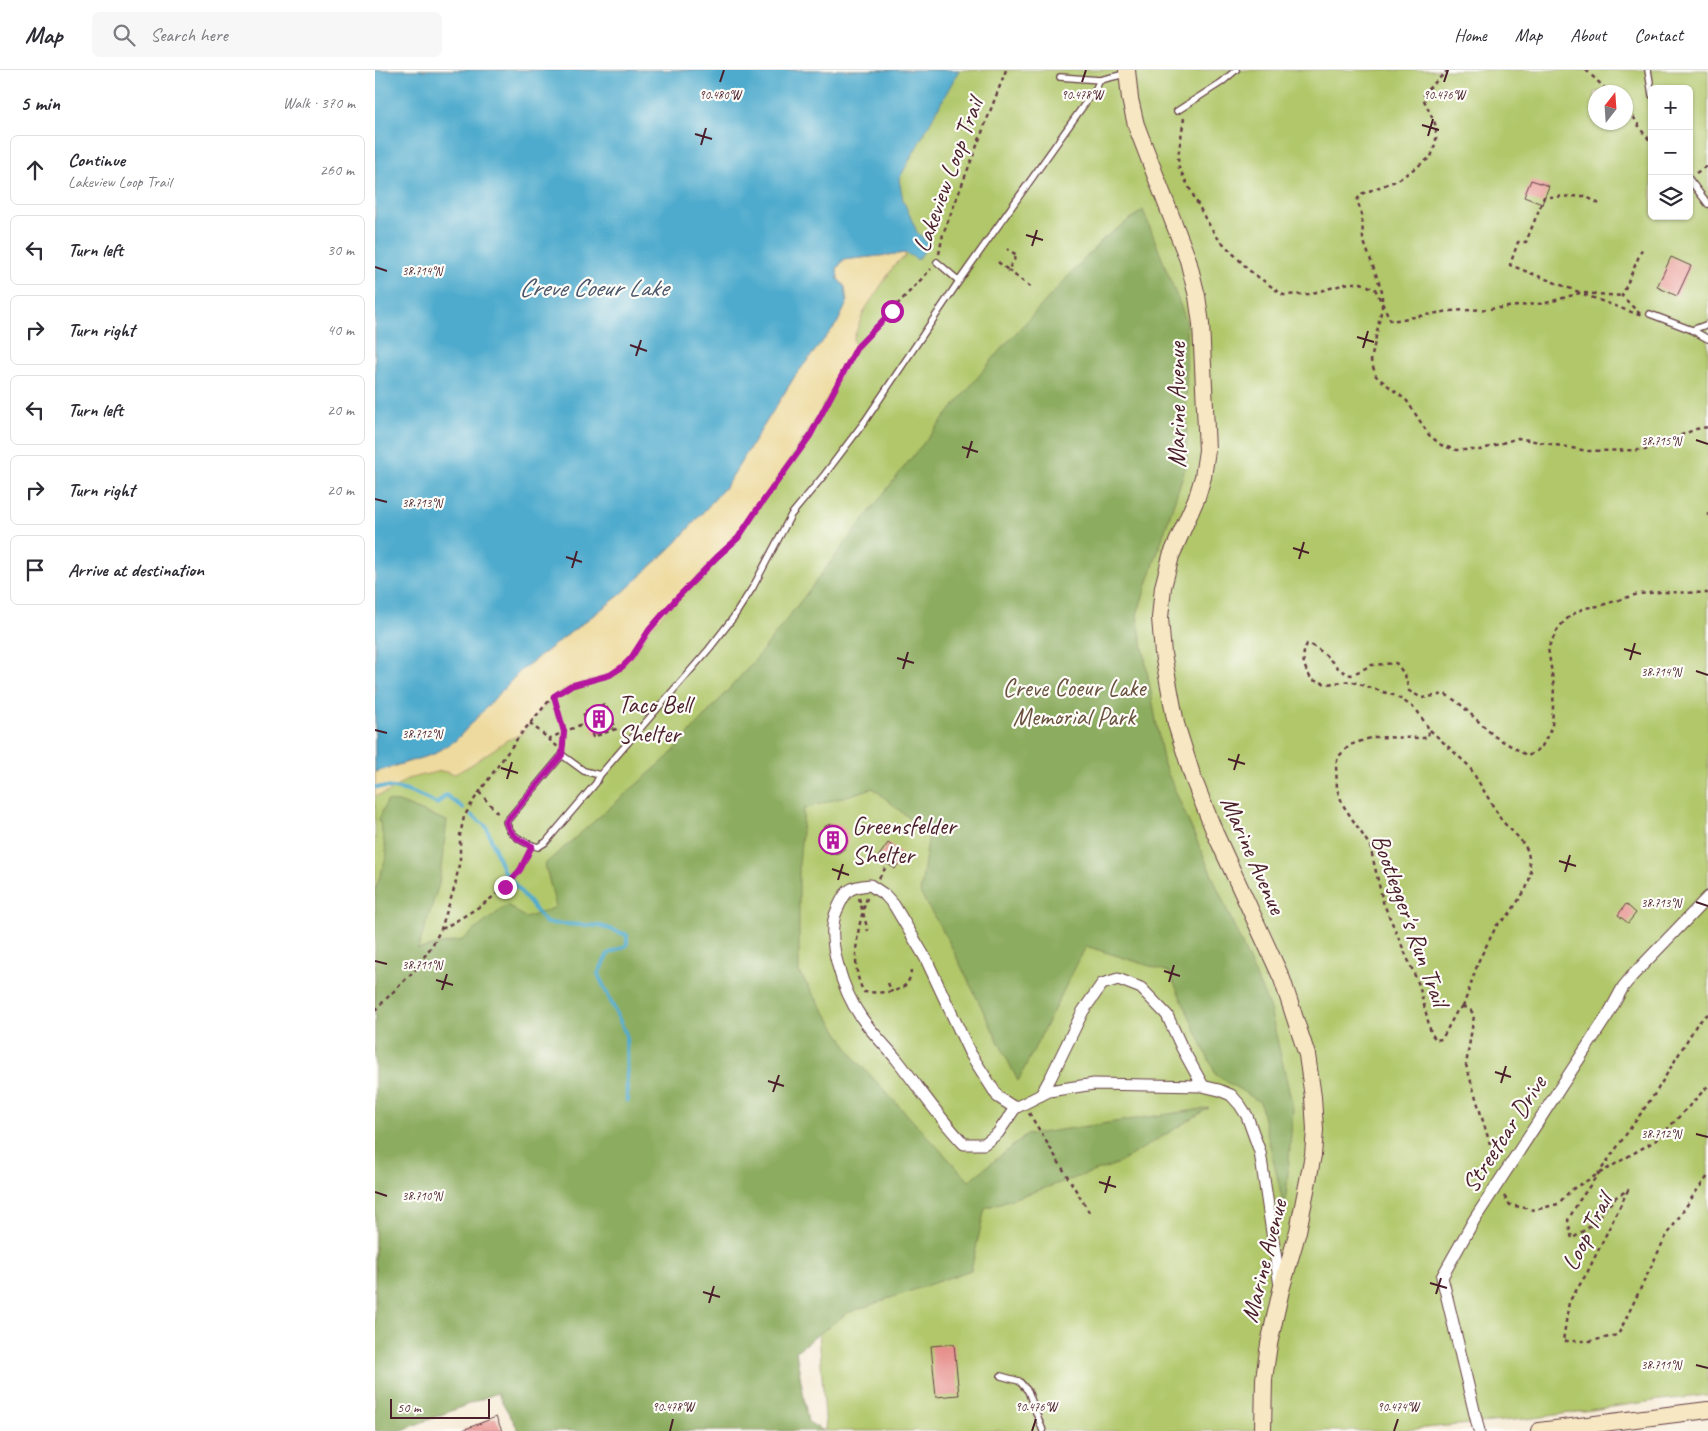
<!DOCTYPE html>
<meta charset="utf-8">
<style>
body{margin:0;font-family:Caveat,sans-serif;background:#f7f7f7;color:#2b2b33}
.controls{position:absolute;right:15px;top:15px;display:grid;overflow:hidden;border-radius:8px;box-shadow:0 1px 4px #0004}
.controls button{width:45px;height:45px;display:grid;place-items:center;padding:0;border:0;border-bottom:1px solid #e1e1e2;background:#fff;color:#2b2b33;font:25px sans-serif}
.compass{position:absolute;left:1213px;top:15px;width:45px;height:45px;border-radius:50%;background:#fff;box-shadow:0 1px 4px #0004;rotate:17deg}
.scale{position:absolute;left:15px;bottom:12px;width:100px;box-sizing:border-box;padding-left:5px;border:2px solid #4a1f2b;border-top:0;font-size:14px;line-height:18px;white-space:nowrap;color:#4a1f2b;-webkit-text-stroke:4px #fdfcf7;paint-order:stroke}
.stop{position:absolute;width:15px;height:15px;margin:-11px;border:4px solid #b5179e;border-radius:50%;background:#fff}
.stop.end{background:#b5179e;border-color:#fff;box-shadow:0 1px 5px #0008}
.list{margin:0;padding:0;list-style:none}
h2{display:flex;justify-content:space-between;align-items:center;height:65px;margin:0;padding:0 20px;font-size:21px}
h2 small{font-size:16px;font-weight:400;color:#7c7c81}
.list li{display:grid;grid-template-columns:32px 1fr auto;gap:15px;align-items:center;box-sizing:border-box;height:70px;margin:0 10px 10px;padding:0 10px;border:1px solid #e1e1e2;border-radius:8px}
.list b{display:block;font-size:19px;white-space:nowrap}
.list p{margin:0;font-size:16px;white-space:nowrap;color:#7c7c81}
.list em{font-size:16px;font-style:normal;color:#7c7c81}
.icon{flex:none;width:28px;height:28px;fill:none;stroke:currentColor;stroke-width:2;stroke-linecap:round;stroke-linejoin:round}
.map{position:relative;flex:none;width:1333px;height:1361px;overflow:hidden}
header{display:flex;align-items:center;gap:30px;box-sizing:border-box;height:70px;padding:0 25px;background:#fff;border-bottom:1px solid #e1e1e2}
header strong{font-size:24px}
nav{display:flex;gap:28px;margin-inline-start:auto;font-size:18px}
.search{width:350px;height:45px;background:#f7f7f7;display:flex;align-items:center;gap:12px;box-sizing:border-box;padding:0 18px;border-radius:8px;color:#7c7c81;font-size:19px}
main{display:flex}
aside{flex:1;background:#fff}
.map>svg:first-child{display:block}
.green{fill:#b1c76b;stroke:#7e734b;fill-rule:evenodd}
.forest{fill:#8cac5f;stroke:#6b6645}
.sand{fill:#eeda9e;stroke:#9c7c64}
.water{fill:#4fabcd;stroke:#4c657c}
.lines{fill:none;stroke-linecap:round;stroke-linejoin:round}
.stream{stroke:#4fabcd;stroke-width:4}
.building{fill:#e68e8b}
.service-casing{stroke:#643d44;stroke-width:8}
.minor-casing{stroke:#643d44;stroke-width:13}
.secondary-casing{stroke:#643d44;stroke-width:18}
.path{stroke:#643d44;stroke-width:2.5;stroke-dasharray:4 4;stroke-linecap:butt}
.service{stroke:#fff;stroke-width:5.5}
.minor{stroke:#fff;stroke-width:11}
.secondary{stroke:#f7e8c3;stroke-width:16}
.route{stroke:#b5179e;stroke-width:6}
.ticks{fill:none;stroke:#4a1f2b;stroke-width:2}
.labels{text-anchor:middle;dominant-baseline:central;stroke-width:4.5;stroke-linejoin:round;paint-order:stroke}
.street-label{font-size:25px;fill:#4a1f2b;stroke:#fdfcf7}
.park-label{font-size:25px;fill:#69513e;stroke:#fdfcf7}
.poi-label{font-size:25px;fill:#4a1f2b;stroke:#fdfcf7;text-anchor:start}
.water-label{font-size:26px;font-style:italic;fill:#4c576c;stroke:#fdfcf7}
.ticks-label{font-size:12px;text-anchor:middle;fill:#4a1f2b;stroke:#fdfcf7;stroke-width:4.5;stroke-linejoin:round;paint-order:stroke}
</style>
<header>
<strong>Map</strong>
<div class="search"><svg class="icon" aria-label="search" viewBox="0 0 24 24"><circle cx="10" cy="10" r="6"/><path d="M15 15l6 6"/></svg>Search here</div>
<nav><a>Home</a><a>Map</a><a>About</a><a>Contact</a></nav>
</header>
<main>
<aside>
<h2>5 min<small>Walk · 370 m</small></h2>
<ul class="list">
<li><svg class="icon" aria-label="ahead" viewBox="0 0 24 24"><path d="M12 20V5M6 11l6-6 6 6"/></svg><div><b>Continue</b><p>Lakeview Loop Trail</p></div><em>260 m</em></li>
<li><svg class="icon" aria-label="left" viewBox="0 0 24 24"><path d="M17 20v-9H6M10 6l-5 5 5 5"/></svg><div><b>Turn left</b></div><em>30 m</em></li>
<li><svg class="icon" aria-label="right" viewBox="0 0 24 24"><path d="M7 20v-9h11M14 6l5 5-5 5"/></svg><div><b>Turn right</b></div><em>40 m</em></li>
<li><svg class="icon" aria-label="left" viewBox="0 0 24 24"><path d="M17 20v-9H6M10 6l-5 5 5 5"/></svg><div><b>Turn left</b></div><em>20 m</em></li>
<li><svg class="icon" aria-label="right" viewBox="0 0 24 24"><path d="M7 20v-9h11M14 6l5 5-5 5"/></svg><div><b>Turn right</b></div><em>20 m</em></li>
<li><svg class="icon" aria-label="arrive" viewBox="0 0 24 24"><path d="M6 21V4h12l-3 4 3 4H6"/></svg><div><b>Arrive at destination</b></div></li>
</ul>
</aside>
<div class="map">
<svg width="1333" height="1361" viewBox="0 0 1333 1361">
<rect width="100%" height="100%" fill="#fdfcf7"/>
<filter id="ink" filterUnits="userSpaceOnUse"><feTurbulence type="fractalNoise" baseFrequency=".02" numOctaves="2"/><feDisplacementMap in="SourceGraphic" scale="10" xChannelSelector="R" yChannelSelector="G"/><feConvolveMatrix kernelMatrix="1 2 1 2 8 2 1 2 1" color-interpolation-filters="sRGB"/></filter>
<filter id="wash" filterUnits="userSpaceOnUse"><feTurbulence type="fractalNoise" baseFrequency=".0096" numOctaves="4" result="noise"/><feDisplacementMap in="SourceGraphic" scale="20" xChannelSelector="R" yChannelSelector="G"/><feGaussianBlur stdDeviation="1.12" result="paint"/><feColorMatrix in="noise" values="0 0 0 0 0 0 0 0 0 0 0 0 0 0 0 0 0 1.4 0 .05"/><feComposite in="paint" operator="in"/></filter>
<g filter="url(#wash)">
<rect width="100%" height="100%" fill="#f6ead5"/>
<path class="green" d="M0 0H1333V1325L1286 1330 1160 1348 1017 1361H451L440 1209 0 1353ZM1277 19H1314V146H1277ZM1220 22H1250V52H1220Z"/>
<polygon class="forest" points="768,140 811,250 812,393 762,545 789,695 895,939 918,1038 910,1141 885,1032 841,1005 794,902 711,876 643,1011 572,868 545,823 554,765 498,718 429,739 424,794 424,902 481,990 594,1111 652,1065 834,1038 742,1094 610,1138 596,1200 472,1243 421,1281 433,1352 449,1361 144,1361 122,1323 25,1361 0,1361 0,822 12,785 4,749 12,731 24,732 72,751 64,814 43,879 87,870 132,835 151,848 181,837 170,794 292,688 381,589 533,392 626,279 728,169"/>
<polygon class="sand" points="531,183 530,187 521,193 489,241 478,270 482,277 433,362 381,441 342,487 301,529 274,560 256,588 247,597 235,605 195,617 179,625 145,665 132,670 96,695 80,704 66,701 32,709 14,722 0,726 0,702 59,684 81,670 146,600 245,525 299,475 351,416 420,306 463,252 470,217 463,209 462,199 468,190"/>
<polygon class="water" points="0,0 584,0 524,109 528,130 542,162 554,174 543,190 531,183 468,190 462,199 463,209 470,217 472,233 463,252 420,306 351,416 299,475 245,525 146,600 81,670 59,684 0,702"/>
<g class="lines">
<g class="stream">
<path d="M0 717C26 716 39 723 62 734L71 725 88 738"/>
<polyline points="96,745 111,756 128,800 171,853 226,856 252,865 252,875 233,884 223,904 251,964 252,1031 253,1029"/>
</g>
</g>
<g id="blocks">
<g class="building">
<polygon points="1156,110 1174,116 1167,134 1149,127"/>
<polygon points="1296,187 1316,196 1302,226 1282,217"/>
<polygon points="228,636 238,658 221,665 211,644"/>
<circle cx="458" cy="769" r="15"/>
<polygon points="513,773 529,785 520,799 503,787"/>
<polygon points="1251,834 1261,843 1253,853 1243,845"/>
<polygon points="579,1274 584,1325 561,1327 556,1276"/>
<polygon points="121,1347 127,1361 88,1361 88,1360"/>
</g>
</g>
</g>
<g filter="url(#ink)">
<use href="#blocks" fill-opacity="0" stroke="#643d44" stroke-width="1"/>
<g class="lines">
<defs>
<g id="service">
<polyline points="1273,0 1277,25"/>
<polyline points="685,7 725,10 750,4"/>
<polyline points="802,41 847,12 861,0"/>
<polyline points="1314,109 1333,134"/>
<polyline points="562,192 584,211"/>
<polyline points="1275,244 1317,260 1333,269"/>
<polyline points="1317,260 1333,254"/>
<path d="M225 705 209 701 187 685 131 752C136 767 149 773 163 777L171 772 221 713 225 705 334 579 358 548 378 517 416 445 450 404 490 351 584 211 721 18 725 10"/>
<polyline points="626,1306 644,1311 653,1321 668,1361"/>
</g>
<g id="minor">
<path d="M495 815 510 825 519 835 551 889 595 983 623 1027 640 1038 623 1063 609 1074H589C564 1048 545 1019 523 991 511 976 497 963 486 947 469 923 449 868 462 840 471 820 473 817 495 815Z"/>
<polyline points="666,1025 676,1007 708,941 727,914 743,909 766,918 792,945 807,978 828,1016"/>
<polyline points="640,1038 674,1021 719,1014 827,1016 844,1020 856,1025 865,1035 872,1046 885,1082 905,1216"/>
<polyline points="1104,1361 1067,1207 1099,1150 1234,943 1248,917 1257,906 1333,827"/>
</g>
<g id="secondary">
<polyline points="752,0 755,29 761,55 813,190 822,226 826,254 832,380 828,407 822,427 796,486 788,517 785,548 788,584 801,654 818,708 840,763 907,909 932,985 938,1027 940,1060 938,1085 923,1161 906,1220 894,1274 889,1309 888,1361"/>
<polyline points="1164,1361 1333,1340"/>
</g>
</defs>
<use href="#service" class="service-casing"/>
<use href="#minor" class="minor-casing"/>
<use href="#secondary" class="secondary-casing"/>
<g class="path">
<polyline points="1073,0 1051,21 1048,28 1061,56 1061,72 1056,87 1023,110 986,124 982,130 987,145 988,169 1007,221 1007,237 996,291 1001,306 1032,331 1054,365 1066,375 1081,380 1105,380 1143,368 1213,381 1270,380 1321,359 1333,357"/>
<polyline points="1211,0 1234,22"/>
<polyline points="1250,33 1267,61 1277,73"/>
<polyline points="809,48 803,87 804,98 830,148 842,167 875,201 908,225 934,224 974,213 986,213 1000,219 1016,251 1074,241 1115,239 1171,233 1205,223 1267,246"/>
<polyline points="1321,103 1333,95"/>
<polyline points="564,184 568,164 631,0"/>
<polyline points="623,192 633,200 642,185 632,179"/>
<polyline points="633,200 657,218"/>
<polyline points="1204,222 1135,195 1143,172 1151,172 1169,127 1210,126 1226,135"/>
<polyline points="1209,223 1247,226"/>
<polyline points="1265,244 1247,226 1267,179"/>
<polyline points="1333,443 1333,446"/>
<polyline points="179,625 189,662 189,678"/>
<polyline points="155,653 183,677"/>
<polyline points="1055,660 1094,696 1127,751 1144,768 1153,781 1156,804 1151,819 1133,846 1122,855 1104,890 1088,937"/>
<polyline points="173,669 212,652 208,642 230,634 241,659 218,667 212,652"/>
<polyline points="104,722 125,746"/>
<polyline points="504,808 513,794"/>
<polyline points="484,828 493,861"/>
<path d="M492 828C483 854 474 897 489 922 509 923 537 925 536 898"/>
<path d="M67 859C100 840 137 820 154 784"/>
<polyline points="513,913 517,922"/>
<path d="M1088 937 1083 939 1067 969 1061 970 1056 963 1044 915 1008 832 995 776 968 735 962 719 961 695 963 687 975 675 998 667 1049 668 1053 667 1054 659 1041 639 1021 626 975 611 952 614 937 610C929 598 925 588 932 574 953 580 959 601 976 605L997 595 1021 593 1030 605 1034 621 1047 628 1070 624 1084 633 1119 666 1153 686 1166 678 1177 657 1179 617 1173 578 1184 557 1195 546 1209 538 1224 536 1263 524 1286 522 1333 523"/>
<path d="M1088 937C1094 937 1097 941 1099 946L1091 995 1121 1094"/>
<polyline points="0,940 40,900 58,874 66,859 80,816 85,789 85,765 89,747 98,731 145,665 179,625 195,617 235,605 247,597 256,588 274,560 301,529 342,487 363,468 381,441 435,365 482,277 556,199"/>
<polyline points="1333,944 1322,954 1281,1022 1204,1131 1193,1150 1197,1169 1215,1156 1241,1127 1253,1120 1212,1203 1194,1232 1188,1271 1216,1271 1243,1265 1289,1170 1320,1123 1333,1106"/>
<polyline points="654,1043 714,1142"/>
<polyline points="1129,1126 1135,1135 1160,1140 1183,1134 1196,1120 1283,1069 1333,1016"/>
</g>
<use href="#service" class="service"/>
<use href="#minor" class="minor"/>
<use href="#secondary" class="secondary"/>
</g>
</g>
<g class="lines" filter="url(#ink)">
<path class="route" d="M130 817 145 800 157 776C145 771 135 765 131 752L187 685 189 662 179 626 195 616 235 605 247 597 256 588 274 560 301 529 342 487 363 468 381 441 435 366 482 277 517 241"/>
</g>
<path class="ticks" d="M345 12 349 0M707 12 711 0M1069 12 1073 0M1047 55 1064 60M320 64 337 69M1053 66 1058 49M326 75 331 58M651 165 668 170M657 176 662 160M0 197 12 201M982 267 999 272M255 275 272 281M988 278 993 261M261 286 266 270M1321 370 1333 374M587 377 603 382M592 388 597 371M0 429 12 432M918 478 934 483M191 487 207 492M924 489 929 472M197 498 202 481M1249 579 1266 584M522 588 539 593M1255 590 1260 573M528 599 533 582M1321 601 1333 605M0 660 12 663M853 689 870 694M126 698 143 703M859 700 864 684M132 709 137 692M1184 791 1201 796M457 799 474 805M1190 802 1195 785M463 810 468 794M1321 832 1333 836M0 891 12 894M789 901 805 906M61 910 78 915M794 912 799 895M67 920 72 904M1120 1002 1136 1007M393 1011 409 1016M1126 1013 1131 996M398 1022 404 1005M1321 1064 1333 1067M724 1112 741 1117M0 1122 12 1126M730 1123 735 1106M1055 1213 1072 1218M328 1222 345 1227M1061 1224 1066 1208M334 1233 339 1216M1321 1295 1333 1298M295 1361 298 1349M657 1361 661 1349M1019 1361 1023 1349"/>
<defs>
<symbol id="building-ring" viewBox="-11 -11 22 22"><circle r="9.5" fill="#fdfcf7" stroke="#b5179e" stroke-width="1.5"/><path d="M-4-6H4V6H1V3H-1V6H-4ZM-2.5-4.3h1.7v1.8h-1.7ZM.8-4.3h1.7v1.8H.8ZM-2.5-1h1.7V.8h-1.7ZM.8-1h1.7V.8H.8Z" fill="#b5179e"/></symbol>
</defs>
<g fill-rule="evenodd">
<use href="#building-ring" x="208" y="633" width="32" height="32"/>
<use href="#building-ring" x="442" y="754" width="32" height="32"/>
</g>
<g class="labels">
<g class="street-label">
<text transform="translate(573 105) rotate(-70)">Lakeview Loop Trail</text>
<text transform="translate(802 335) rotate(-90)">Marine Avenue</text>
<text transform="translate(878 785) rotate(66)">Marine Avenue</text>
<text transform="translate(1035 850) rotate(70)">Bootlegger's Run Trail</text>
<text transform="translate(1129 1064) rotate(-57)">Streetcar Drive</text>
<text transform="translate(1212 1162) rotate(-63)">Loop Trail</text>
<text transform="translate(889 1191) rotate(-76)">Marine Avenue</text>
</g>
<g class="park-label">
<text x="699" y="618">Creve Coeur Lake<tspan x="699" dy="29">Memorial Park</tspan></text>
</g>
<g class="poi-label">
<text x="243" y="635">Taco Bell<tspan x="243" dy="29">Shelter</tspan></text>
<text x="477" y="756">Greensfelder<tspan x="477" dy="29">Shelter</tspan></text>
</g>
<g class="water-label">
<text x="218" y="217">Creve Coeur Lake</text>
</g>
</g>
<g class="ticks-label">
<text x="345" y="29">90.480°W</text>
<text x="707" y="29">90.478°W</text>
<text x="1069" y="29">90.476°W</text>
<text x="47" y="205">38.714°N</text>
<text x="1286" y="375">38.715°N</text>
<text x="47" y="437">38.713°N</text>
<text x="1286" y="606">38.714°N</text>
<text x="47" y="668">38.712°N</text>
<text x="1286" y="837">38.713°N</text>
<text x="47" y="899">38.711°N</text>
<text x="1286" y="1068">38.712°N</text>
<text x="47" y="1130">38.710°N</text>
<text x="1286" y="1299">38.711°N</text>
<text x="298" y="1341">90.478°W</text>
<text x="661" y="1341">90.476°W</text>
<text x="1023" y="1341">90.474°W</text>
</g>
</svg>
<div class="controls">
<button>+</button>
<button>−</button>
<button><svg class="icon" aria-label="layers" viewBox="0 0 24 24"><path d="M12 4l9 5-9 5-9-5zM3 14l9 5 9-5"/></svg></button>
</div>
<svg class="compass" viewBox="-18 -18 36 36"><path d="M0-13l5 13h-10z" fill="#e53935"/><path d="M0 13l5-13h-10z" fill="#7c7c81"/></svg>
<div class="scale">50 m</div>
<div class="stop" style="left:517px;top:241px"></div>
<div class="stop end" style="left:130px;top:817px"></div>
</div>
</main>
